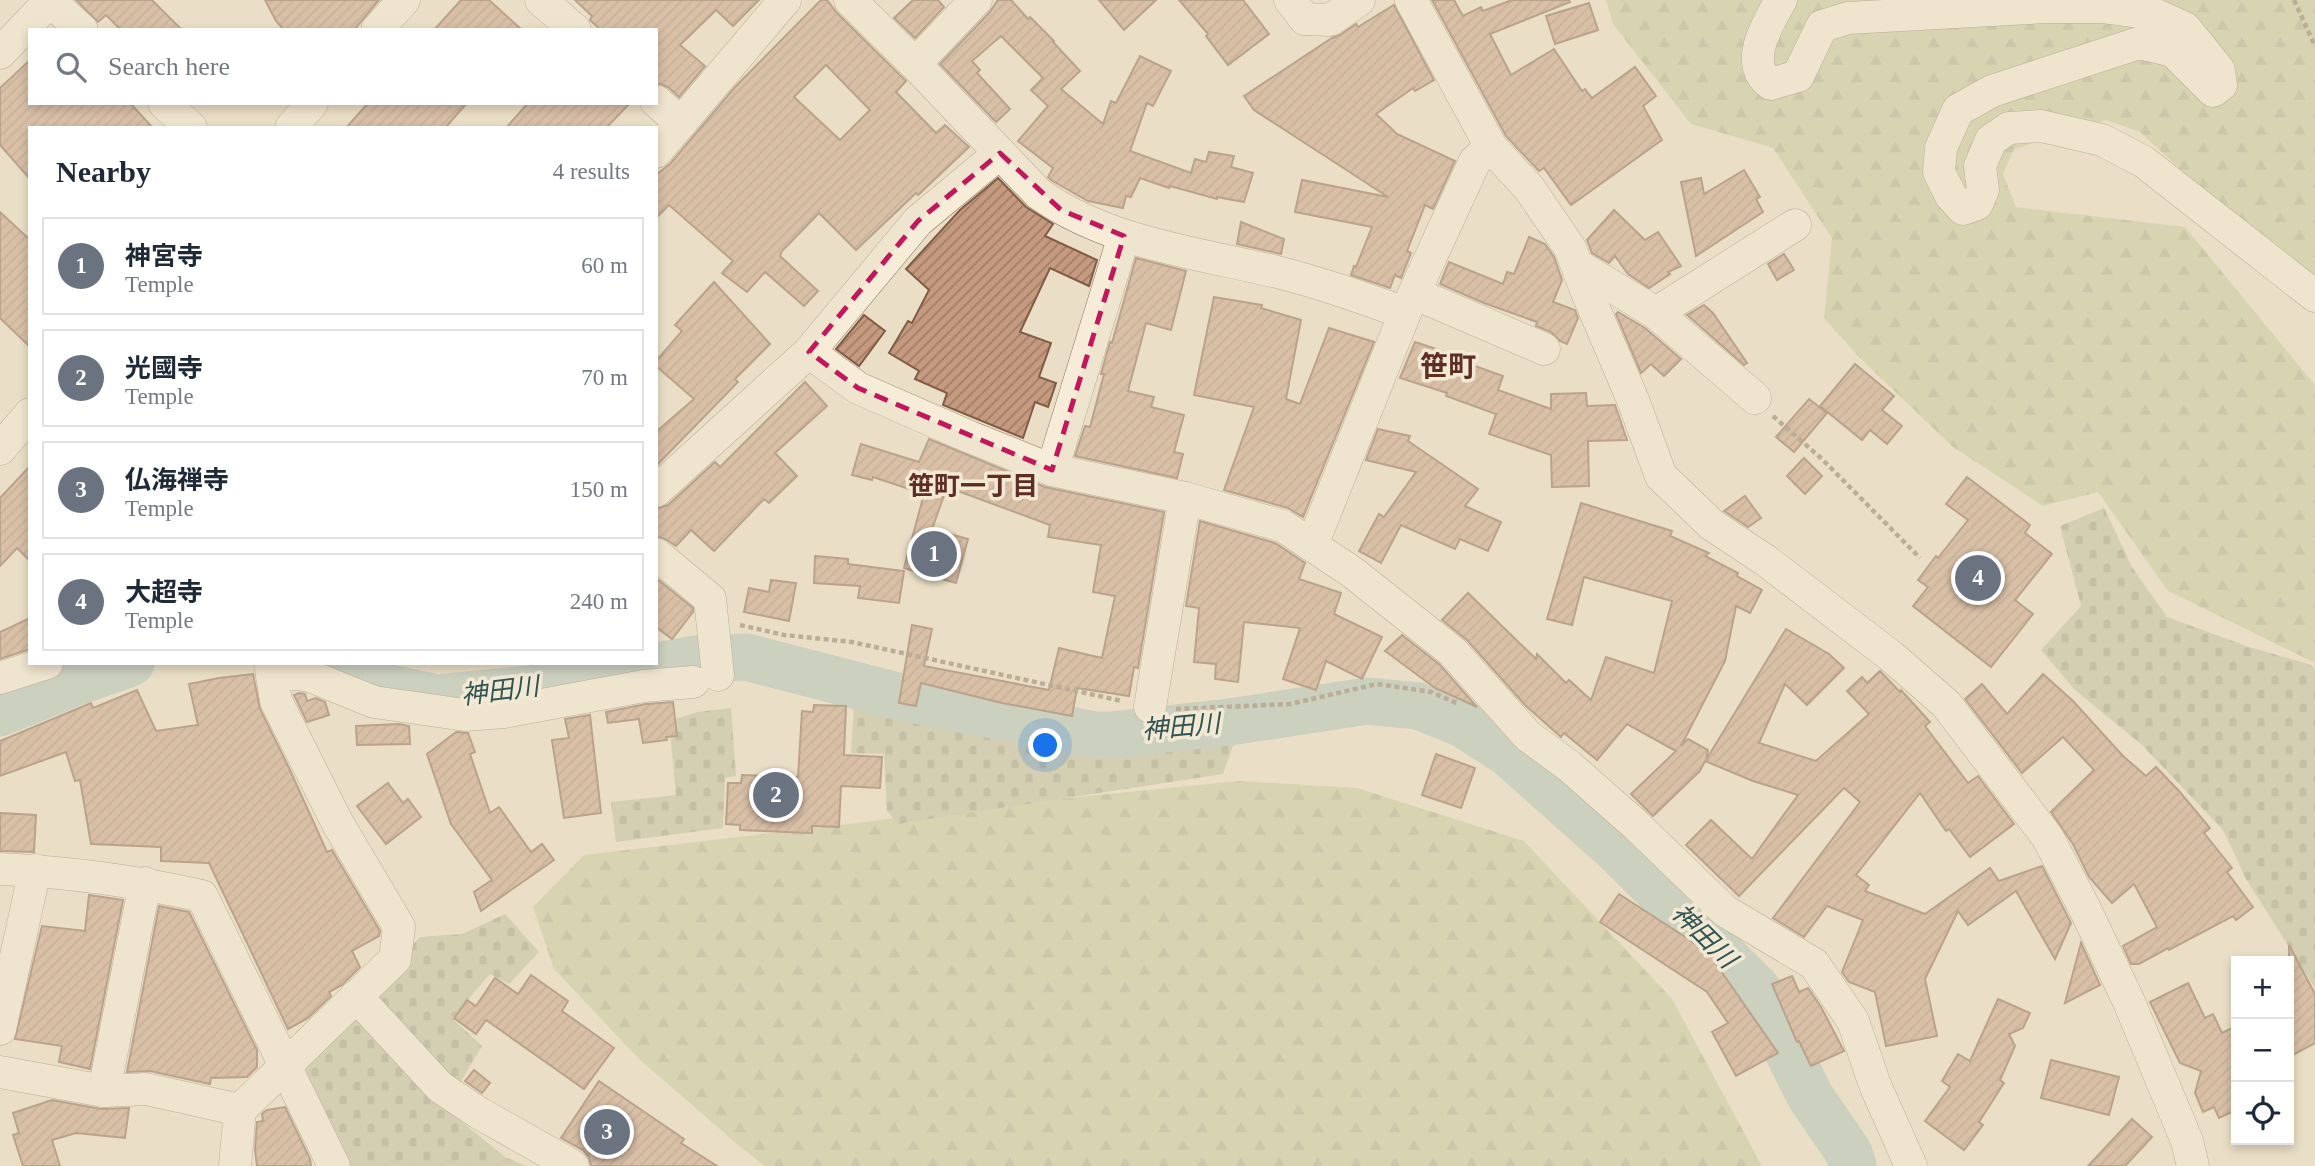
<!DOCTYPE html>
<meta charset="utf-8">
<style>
body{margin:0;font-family:"Times New Roman","Noto Sans JP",serif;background:#f2f2f3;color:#1f2937}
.controls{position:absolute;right:21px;bottom:21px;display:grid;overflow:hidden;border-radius:0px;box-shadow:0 4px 10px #0003}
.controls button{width:63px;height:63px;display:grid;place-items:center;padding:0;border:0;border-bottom:2px solid #e0e1e3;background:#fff;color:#1f2937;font:35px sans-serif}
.you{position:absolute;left:1046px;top:746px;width:24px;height:24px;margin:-18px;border:5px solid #fff;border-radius:50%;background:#1a73e8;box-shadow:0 0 0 10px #1a73e833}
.badge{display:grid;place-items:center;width:46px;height:46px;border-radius:50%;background:#2563eb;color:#fff;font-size:23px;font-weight:700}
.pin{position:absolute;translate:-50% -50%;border:4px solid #fff;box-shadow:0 2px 7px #0006}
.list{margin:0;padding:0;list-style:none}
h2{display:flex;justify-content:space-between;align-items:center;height:91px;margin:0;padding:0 28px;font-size:30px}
h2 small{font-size:23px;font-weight:400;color:#747a83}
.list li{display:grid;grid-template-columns:46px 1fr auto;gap:21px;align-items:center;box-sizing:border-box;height:98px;margin:0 14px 14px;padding:0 14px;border:2px solid #e0e1e3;border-radius:0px}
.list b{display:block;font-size:26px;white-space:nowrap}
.list p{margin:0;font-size:23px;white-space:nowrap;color:#747a83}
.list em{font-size:23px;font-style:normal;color:#747a83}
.icon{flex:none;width:38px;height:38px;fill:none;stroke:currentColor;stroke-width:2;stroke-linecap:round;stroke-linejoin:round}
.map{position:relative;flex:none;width:2315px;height:1166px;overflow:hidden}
.search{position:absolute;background:#fff;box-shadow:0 4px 10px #0003;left:28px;top:28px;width:630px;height:77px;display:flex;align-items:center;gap:18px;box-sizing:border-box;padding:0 24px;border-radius:0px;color:#747a83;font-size:26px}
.panel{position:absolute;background:#fff;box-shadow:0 4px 10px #0003;left:28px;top:126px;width:630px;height:539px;border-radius:0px}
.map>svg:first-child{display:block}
.forest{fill:url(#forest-firs)}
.cemetery{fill:url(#cemetery-stones)}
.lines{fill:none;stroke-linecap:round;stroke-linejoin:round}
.river{stroke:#a7beb7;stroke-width:47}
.building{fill:url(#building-hatch);stroke:#815b45;stroke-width:2;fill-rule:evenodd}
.minor-casing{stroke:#84715d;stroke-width:33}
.path{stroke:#84715d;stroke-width:4.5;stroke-dasharray:5 3.5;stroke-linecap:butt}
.minor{stroke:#f6ecd8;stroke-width:32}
.marked{fill:none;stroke:#c2185b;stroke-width:5;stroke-dasharray:14 9;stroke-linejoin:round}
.labels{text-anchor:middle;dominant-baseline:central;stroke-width:7;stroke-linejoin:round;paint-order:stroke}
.neighbourhood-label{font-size:26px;font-weight:bold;fill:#5e2e23;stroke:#f2e9d5}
.water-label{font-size:26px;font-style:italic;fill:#305451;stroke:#f2e9d5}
.quarter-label{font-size:28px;font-weight:bold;fill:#5e2e23;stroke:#f2e9d5}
</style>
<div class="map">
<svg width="2315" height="1166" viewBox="0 0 2315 1166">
<defs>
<pattern id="forest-firs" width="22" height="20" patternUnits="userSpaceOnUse" patternTransform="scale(1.75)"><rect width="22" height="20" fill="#c3c89a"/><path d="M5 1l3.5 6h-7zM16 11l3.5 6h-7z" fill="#a8ac84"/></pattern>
<pattern id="cemetery-stones" width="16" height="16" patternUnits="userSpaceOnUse" patternTransform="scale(1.75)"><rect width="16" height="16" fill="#babd99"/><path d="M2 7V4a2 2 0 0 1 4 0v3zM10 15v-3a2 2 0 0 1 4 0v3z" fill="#989a7c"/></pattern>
<pattern id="building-hatch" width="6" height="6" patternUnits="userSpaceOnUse" patternTransform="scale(1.75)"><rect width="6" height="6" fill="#c59a7f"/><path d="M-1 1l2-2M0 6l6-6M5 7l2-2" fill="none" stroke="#a17e68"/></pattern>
</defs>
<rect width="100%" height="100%" fill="#eadfc6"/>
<g class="forest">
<polygon points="1606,0 2315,0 2315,275 2218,204 2140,132 2106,120 2014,149 2003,174 2016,207 2185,227 2315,385 2315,663 2168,591 2098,492 2043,506 1953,447 1858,356 1824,318 1832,238 1773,148 1691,124 1613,24"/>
<polygon points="1239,781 1357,788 1524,841 1672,999 1762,1166 765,1166 737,1144 639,1059 554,969 533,907 584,855 857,823 987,806"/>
</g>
<g class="cemetery">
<polygon points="2104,508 2132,567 2167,617 2249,647 2312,665 2315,671 2315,988 2246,879 2223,830 2142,745 2075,690 2041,650 2081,606 2060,526"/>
<polygon points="854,704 1042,745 1235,740 1223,774 898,824 887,811 884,754 851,753"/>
<polygon points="731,708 736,776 725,778 723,828 616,842 611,802 676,795 669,721 698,712"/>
<polygon points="505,914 539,952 509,984 490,974 452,1018 482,1046 445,1108 505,1157 526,1166 343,1166 296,1068 420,937 462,934"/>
</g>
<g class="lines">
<g class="river">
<polyline points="312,663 376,685 437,698 530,689 696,659 746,657 905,698 1095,735 1110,735 1230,722 1367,701 1418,706 1463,724 1508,753 1617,850 1757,989 1810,1096 1849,1153 1853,1166"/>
<polyline points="0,713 74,683 131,663"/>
</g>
</g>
<g class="building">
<polygon points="76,0 152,0 182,30 121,30 106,15 98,22"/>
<polygon points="265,0 379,0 354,30 284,30 276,21"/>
<polygon points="461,0 489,0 522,30 434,30"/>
<polygon points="575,0 759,0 733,26 716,10 680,45 705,66 679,97 668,87 656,83 656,30 601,30 590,20 592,16"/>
<path d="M821 0H827L837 13 906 81 896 92 936 133 945 125 969 147 918 195 916 193 856 250 819 213 782 251 780 256 818 291 804 306 765 272 747 292 722 273 733 261 669 205 656 218V175L670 164 735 87ZM826 65 870 110 840 140 794 97Z"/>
<polygon points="913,0 938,0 944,7 915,38 894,18"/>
<polygon points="998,0 1011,0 1028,19 1030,17 1054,41 1053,42 1080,71 1061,89 1103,124 1111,101 1116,103 1140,56 1171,71 1153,106 1147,103 1130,151 1191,173 1195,159 1206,162 1209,152 1234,156 1231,167 1253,173 1244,202 1217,197 1217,199 1170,186 1169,188 1140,178 1131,197 1126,196 1123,208 1088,201 1051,180 1048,177 1053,168 1018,141 1048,106 1031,90 1043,78 1001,36 972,61 980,70 977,73 1010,109 996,122 940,64 989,13"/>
<polygon points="1099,0 1156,0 1124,30"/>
<polygon points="1179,0 1243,0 1269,34 1228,65 1206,36 1208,34"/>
<polygon points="1432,0 1454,0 1463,16 1481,7 1483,11 1512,0 1569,0 1570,2 1490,34 1511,75 1554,49 1582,91 1585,89 1592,98 1635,67 1656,96 1643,106 1662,140 1571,205 1544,168 1539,171 1506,136"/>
<polygon points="1589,3 1598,30 1555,44 1546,16"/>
<polygon points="1394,5 1434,80 1415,91 1413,88 1376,114 1397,134 1455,161 1433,209 1425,205 1407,251 1411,253 1401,278 1395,275 1390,288 1351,275 1354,266 1356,267 1372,227 1295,212 1302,180 1388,197 1254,110 1244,96 1332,38 1340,35 1356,24 1358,27"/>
<polygon points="30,60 30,103 130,103 153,128 30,128 30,179 0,145 0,88"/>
<polygon points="368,103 467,103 445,128 346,128"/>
<polygon points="528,103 630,103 606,128 506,128"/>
<polygon points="1744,170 1760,197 1756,199 1763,212 1696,256 1681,182 1701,178 1704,194"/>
<polygon points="998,178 1026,207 1053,224 1045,236 1097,260 1089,286 1050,268 1020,332 1051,343 1039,377 1056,383 1048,407 1035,402 1023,438 943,405 947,393 915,379 919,371 889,353 908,321 912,323 929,290 906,269 960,210"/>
<polygon points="1614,210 1645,240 1658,232 1681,266 1668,272 1670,274 1649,288 1628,274 1615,256 1609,263 1592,253 1587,240"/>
<polygon points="0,212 30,240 30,347 0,318"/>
<polygon points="1241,222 1284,239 1281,254 1237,244"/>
<polygon points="1529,237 1545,244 1554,257 1562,280 1553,302 1575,310 1578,318 1567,344 1560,341 1551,332 1536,326 1537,322 1484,303 1440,284 1449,262 1503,284 1507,272 1514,274"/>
<polygon points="1784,254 1794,270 1777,280 1768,264"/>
<polygon points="1136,258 1186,271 1171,330 1146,323 1128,391 1154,397 1151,407 1184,415 1174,452 1183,454 1177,478 1075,456 1085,426 1090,427 1104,374 1101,374 1110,342 1112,343"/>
<polygon points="714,282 770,344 735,379 738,382 656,466 656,432 694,399 656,366 656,361 682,331 675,325"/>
<polygon points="1214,297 1262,305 1261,308 1301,320 1286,399 1300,404 1329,328 1374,342 1303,517 1288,508 1224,490 1254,407 1194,395"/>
<polygon points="1704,305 1713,313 1747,363 1744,365 1687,315"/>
<polygon points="1618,312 1645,328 1681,359 1664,376 1651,364 1641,373 1616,314"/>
<polygon points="864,315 885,331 859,366 836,349"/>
<polygon points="1415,342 1454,355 1453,358 1503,376 1498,390 1551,409 1551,394 1586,393 1587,406 1615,405 1627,440 1588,441 1589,486 1552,487 1551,455 1489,434 1496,414 1446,396 1447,393 1400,378"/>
<polygon points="1855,364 1894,396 1882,410 1902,426 1887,444 1870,430 1862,440 1820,406"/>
<polygon points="805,382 827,406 775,453 797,476 769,503 764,499 714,551 691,530 676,546 667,540 656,536 656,509 668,505 715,462 720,467"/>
<polygon points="1809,399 1827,413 1794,452 1776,437"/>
<polygon points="1378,429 1410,436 1408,441 1478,489 1465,506 1501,522 1488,551 1460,539 1455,549 1401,525 1381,563 1359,551 1379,514 1384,517 1416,472 1366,460"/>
<polygon points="929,439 1045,487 1164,512 1138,668 1134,667 1129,696 1077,688 1072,716 1002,703 921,683 916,706 899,703 912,625 932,629 924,666 1049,690 1059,648 1102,658 1115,596 1093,592 1101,545 1048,537 1050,525 947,487 932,529 968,539 956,583 904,568 924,494 873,477 872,480 852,475 861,444 919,462"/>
<polygon points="1804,458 1822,476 1805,494 1787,476"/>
<polygon points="30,466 30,561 17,548 0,566 0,498"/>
<polygon points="1967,477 2030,525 2025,533 2052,554 2015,600 2033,614 1991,667 1913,606 1928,587 1918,580 1936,556 1938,558 1968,520 1946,504"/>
<polygon points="1745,496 1761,518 1748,527 1724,511"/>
<polygon points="1581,503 1672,531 1670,536 1709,553 1705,556 1738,573 1737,576 1762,590 1750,613 1736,606 1725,661 1681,746 1688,739 1708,750 1706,760 1786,629 1829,654 1844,668 1807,705 1785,684 1759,743 1816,761 1869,714 1847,691 1862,677 1867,683 1880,671 1900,692 1901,690 1930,722 1925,726 1968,783 1978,776 2014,824 1970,857 1949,829 1946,831 1920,793 1856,875 1869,885 1865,891 1925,914 1990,868 1999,881 2042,866 2071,923 2055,959 2016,891 1968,925 1958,911 1925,979 1937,1036 1886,1046 1875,992 1849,982 1842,972 1863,920 1827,906 1804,937 1773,918 1860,802 1844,788 1739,896 1686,845 1711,820 1752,859 1798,795 1753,781 1705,761 1700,771 1653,816 1631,794 1676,751 1627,724 1597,760 1564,733 1561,737 1525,705 1467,640 1442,620 1468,593 1536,659 1537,654 1566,683 1569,680 1591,700 1606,657 1654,673 1672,601 1584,577 1572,625 1547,619"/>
<polygon points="1200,521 1275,543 1305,563 1299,579 1341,593 1334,614 1382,637 1362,679 1326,661 1316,690 1283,679 1300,628 1244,622 1238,682 1215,679 1216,664 1194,662 1199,608 1186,606"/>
<polygon points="815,556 848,559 848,564 904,571 899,603 858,598 860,586 814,583"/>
<polygon points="656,578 693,608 693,612 672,639 656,627"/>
<polygon points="771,580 796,583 789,621 744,612 749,588 769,592"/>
<polygon points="30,618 30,649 0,659 0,632"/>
<polygon points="1402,635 1440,665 1477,707 1435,688 1385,651"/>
<polygon points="253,674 260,709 289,768 327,852 332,850 380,931 379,936 352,951 360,967 342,985 329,992 331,996 308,1018 288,1029 209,863 161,861 161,847 91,844 80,780 75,781 66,752 0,776 0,741 91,703 93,708 137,690 156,731 198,725 189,684 219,678"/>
<polygon points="2043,674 2073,701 2123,756 2146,776 2156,767 2179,791 2210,828 2204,833 2232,868 2227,872 2253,907 2236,920 2233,916 2169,950 2168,948 2139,964 2131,964 2123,946 2157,927 2134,884 2112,903 2089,877 2073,844 2051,812 2094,770 2063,737 2022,773 1965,699 1982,684 2007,714"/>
<polygon points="299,693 305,694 307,701 316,698 325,702 329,715 307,722 294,695"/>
<polygon points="673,702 677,736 666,737 667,740 643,743 639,719 608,723 606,712 646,704"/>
<polygon points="814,705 846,706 844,755 882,757 880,788 841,786 839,827 812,826 812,833 740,830 740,825 726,824 728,783 741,783 742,775 798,777 802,711 813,712"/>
<polygon points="590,715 601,813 564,818 552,740 569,738 565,719"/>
<polygon points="399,724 409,726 410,744 357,745 356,726"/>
<polygon points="456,732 468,733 475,752 470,754 490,813 499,807 531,852 542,844 554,860 481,911 474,892 492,880 451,824 427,754"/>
<polygon points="1436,754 1475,768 1461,808 1422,795"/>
<polygon points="388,783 403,803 408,799 421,817 386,844 357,806"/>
<polygon points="0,813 36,815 34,852 0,851"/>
<polygon points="1619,894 1716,957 1714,961 1778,1053 1736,1076 1712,1032 1728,1023 1707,992 1600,922"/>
<polygon points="89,895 123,900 90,1069 59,1062 62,1046 15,1039 42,926 85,931"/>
<polygon points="159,906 189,912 257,1050 257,1067 247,1077 211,1078 210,1084 150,1071 127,1072"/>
<polygon points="2081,943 2100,985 2065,1003"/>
<polygon points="2289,945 2315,994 2315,1043 2289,1057"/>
<polygon points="531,975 568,1001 562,1011 614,1048 584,1089 486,1020 476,1034 454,1018 467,1000 476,1006 495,978 518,994"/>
<polygon points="1792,976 1799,992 1808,988 1821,1007 1844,1051 1811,1066 1799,1041 1797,1042 1772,984"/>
<polygon points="2188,983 2205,1018 2213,1014 2222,1033 2236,1026 2236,1110 2219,1118 2214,1107 2203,1112 2195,1093 2201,1071 2180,1063 2150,1002"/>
<polygon points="1998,999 2030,1013 2023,1028 2009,1034 2015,1046 2000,1080 2004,1083 1979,1122 1983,1125 1964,1150 1925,1121 1950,1087 1942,1081 1958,1054 1970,1061"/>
<polygon points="2051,1060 2119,1077 2109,1115 2041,1098"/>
<polygon points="474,1070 490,1083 482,1093 465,1081"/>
<polygon points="599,1081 684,1139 681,1143 717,1166 591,1166 589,1157 583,1150 561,1138"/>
<polygon points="52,1100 101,1109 129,1108 125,1138 76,1133 52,1140 60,1166 23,1166 13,1135 19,1133 13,1113"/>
<polygon points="285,1107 310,1159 311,1166 257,1166 255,1150 257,1122 263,1121 262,1114 267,1110"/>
<polygon points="2132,1119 2152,1137 2125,1166 2088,1166"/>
</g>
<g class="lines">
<defs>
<g id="minor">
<polyline points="49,0 82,30"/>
<polyline points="541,0 575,30"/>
<path d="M850 0 915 64 1039 194C1108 243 1197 253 1277 272 1321 283 1363 298 1405 313L1475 161 1491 147"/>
<polyline points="1290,0 1305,19 1330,20 1359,0"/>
<polyline points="1411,0 1491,147 1529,188 1570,248 1586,290 1633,400 1661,476 1712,525 1765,560 1891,656 1946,704 2048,838 2085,909 2129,1002 2187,1141 2193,1166"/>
<path d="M1781 0C1768 23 1742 64 1771 84L1798 76 1822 26 1848 18 2046 7H2102L2154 14 2185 28 2219 70 2221 85 2213 91 2173 51 2139 43 1992 91 1958 110 1941 148 1939 172 1951 196 1963 209 1977 204 1983 190 1980 166 1991 140 2009 128 2041 126 2102 140 2144 162 2315 296"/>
<polyline points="377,30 404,0"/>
<polyline points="0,53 51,0"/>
<polyline points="915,64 976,0"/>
<polyline points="656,101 681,123"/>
<polyline points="164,103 191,128"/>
<polyline points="291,128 312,103"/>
<polyline points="656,152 785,0"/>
<polyline points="1577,265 1656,313 1755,398"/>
<polyline points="1416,294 1544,349"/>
<polyline points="1656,313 1795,225"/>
<polyline points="809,352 858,388 970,437 1052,470 1185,498 1283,526 1352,572 1453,652 1528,736 1569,766 1636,825 1725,911 1814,964 1853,1021 1875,1085 1911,1166"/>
<polyline points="0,449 30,414"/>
<polyline points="1052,470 1124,236"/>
<polyline points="656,491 809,352 918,221 1000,153"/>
<polyline points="1312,545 1405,313"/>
<polyline points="656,554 710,599 718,675"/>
<polyline points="272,674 298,674 310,676 374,702 465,715 504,712 644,686 693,682"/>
<polyline points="0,678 47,663"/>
<polyline points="1150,707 1185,498"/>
<path d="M0 869C68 872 135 881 202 896L334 1166"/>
<polyline points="356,996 440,1087 479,1113 573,1166"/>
<polyline points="0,1029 35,870"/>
<polyline points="0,1072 104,1091 146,1089 240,1110"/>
<polyline points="104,1091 145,883"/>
<polyline points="235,1166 240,1110 395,959 399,927 337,822 276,701 270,663"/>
</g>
</defs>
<use href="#minor" class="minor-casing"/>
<g class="path">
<polyline points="2294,0 2315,46"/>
<polyline points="1773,416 1822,459 1920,558"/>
<polyline points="740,625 784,635 852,642 1122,701"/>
<polyline points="1176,709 1290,704 1377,684 1431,692 1459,704"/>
</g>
<use href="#minor" class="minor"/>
</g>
<path d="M0 0H2315V1166H0ZM1000 153 1061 210 1124 236 1052 470 858 388 809 352 918 221Z" fill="#eadfc6" fill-opacity=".55" fill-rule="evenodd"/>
<path class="marked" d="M1000 153 1061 210 1124 236 1052 470 858 388 809 352 918 221Z"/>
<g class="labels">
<g class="neighbourhood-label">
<text x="973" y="486">笹町一丁目</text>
</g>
<g class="water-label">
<text transform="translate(500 691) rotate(-7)">神田川</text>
<text transform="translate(1181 727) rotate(-5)">神田川</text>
<text transform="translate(1704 936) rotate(45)">神田川</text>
</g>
<g class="quarter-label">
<text x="1448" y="366">笹町</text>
</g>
</g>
</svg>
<div class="controls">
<button>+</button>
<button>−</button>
<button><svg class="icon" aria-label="locate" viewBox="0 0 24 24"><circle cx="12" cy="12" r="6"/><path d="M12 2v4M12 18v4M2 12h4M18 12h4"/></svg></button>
</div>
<div class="you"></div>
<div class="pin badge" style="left:934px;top:554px;background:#6b7280">1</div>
<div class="pin badge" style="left:776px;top:795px;background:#6b7280">2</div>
<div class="pin badge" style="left:607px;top:1132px;background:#6b7280">3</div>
<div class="pin badge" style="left:1978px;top:578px;background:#6b7280">4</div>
<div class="search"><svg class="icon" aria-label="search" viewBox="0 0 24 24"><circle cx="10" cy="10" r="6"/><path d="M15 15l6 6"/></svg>Search here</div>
<section class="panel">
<h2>Nearby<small>4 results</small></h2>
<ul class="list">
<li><span class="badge" style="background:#6b7280">1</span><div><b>神宮寺</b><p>Temple</p></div><em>60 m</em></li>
<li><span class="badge" style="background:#6b7280">2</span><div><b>光國寺</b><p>Temple</p></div><em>70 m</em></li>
<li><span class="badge" style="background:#6b7280">3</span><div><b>仏海禅寺</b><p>Temple</p></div><em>150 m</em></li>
<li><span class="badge" style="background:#6b7280">4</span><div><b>大超寺</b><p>Temple</p></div><em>240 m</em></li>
</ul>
</section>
</div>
